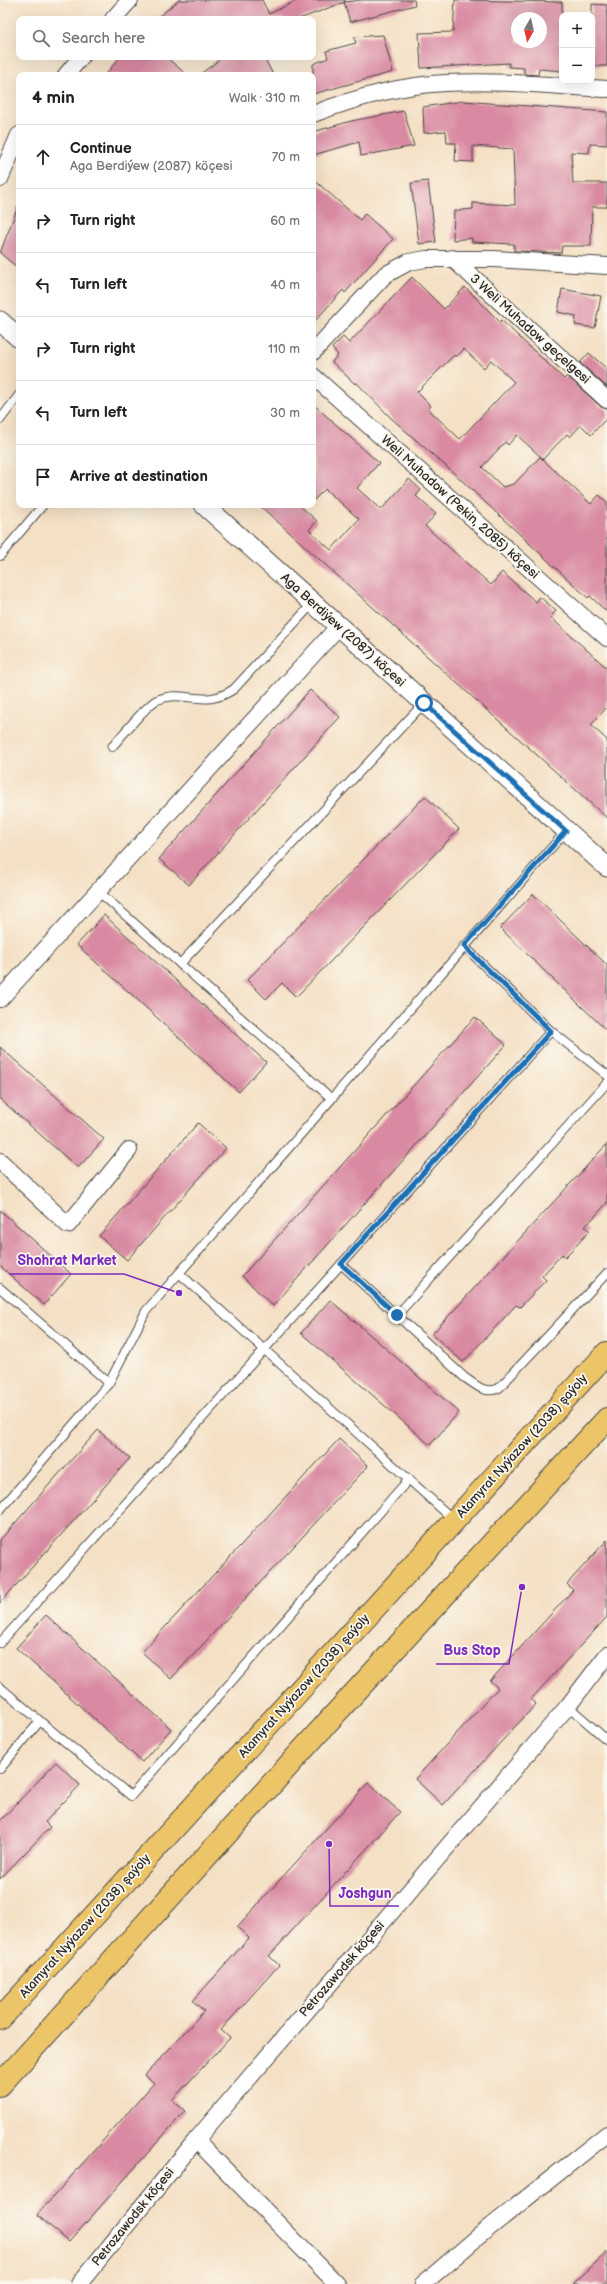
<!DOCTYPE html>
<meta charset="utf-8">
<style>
body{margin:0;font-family:"Balsamiq Sans",sans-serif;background:#f2f2f2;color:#222}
.controls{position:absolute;right:12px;top:12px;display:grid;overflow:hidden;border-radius:8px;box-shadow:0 4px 16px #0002}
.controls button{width:36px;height:36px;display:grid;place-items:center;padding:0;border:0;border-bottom:1px solid #e0e0e0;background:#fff;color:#222;font:20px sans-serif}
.compass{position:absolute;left:511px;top:12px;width:36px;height:36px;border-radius:50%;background:#fff;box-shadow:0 4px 16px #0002;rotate:188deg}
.stop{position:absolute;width:12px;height:12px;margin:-9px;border:3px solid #1f6fb2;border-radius:50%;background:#fff}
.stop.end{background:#1f6fb2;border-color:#fff;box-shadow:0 1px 4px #0008}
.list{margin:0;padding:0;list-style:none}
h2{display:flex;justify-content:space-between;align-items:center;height:52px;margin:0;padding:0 16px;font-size:17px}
h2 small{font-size:13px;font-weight:400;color:#767676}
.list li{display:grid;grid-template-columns:26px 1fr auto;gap:12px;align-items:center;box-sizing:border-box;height:64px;padding:0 16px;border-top:1px solid #e0e0e0}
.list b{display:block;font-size:15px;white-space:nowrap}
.list p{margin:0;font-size:13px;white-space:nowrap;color:#767676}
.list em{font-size:13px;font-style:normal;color:#767676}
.icon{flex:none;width:22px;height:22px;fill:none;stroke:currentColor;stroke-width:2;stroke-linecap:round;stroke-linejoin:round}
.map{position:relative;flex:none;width:607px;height:2284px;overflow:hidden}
.search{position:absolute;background:#fff;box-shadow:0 4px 16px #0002;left:16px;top:16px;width:300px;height:44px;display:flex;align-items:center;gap:10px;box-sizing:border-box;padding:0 14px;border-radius:8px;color:#767676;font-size:15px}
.panel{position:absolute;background:#fff;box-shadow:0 4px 16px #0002;left:16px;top:72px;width:300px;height:436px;border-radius:8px}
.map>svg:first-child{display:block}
.building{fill:#d98aa2;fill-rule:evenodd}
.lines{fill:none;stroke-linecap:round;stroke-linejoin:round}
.service-casing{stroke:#494642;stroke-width:10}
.minor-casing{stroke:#494642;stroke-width:18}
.tertiary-casing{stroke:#494642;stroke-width:21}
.primary-casing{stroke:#494642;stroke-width:24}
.service{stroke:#fff;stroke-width:8}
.minor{stroke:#fff;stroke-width:16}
.tertiary{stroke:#fff;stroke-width:19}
.primary{stroke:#edc569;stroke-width:22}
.route{stroke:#1f6fb2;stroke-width:5}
.labels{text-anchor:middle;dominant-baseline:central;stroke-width:3.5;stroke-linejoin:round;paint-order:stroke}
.street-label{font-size:13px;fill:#2b2b2b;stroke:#fbf7ec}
.leader{fill:none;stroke:#7b2cbf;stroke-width:1.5}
.callout-dot{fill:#7b2cbf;stroke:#fbf7ec;stroke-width:1.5}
.callout-label{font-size:14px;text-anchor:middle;font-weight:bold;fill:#7b2cbf;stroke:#fbf7ec;stroke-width:3.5;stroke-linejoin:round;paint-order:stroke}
</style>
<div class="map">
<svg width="607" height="2284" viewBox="0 0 607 2284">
<rect width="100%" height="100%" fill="#fbf7ec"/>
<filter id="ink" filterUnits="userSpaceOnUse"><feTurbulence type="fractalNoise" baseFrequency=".025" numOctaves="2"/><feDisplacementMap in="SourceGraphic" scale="8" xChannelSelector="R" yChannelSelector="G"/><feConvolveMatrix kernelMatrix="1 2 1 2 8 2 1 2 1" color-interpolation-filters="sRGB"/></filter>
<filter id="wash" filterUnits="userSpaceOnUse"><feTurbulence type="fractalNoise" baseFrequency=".012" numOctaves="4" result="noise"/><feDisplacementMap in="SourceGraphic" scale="16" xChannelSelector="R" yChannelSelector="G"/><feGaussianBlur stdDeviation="0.9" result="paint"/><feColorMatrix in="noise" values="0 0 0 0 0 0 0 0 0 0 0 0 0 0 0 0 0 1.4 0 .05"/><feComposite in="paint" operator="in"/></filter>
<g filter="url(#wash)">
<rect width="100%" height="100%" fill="#f4e0c5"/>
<g id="blocks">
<g class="building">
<polygon points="179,0 262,0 269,14 298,0 345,0 345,2 299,19 156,19"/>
<polygon points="362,0 414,0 415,5 350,22 344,2"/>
<path d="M455 0 562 2V71L539 69 538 75 524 74V68L509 67V63L421 68 419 33 453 32ZM517 18H541V42H517Z"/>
<polygon points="592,4 607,5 607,66 592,66"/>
<polygon points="383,35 393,72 313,94 313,64 328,58 326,51 356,43 354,37"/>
<polygon points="120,57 166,57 187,75 105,75"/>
<polygon points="223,57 264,57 273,75 199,75"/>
<polygon points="463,101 607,112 607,145 590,144 589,153 571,152 573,183 607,183 607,207 592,207 591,246 562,246 561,253 519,251 514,251 514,244 472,242 472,238 453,240 454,211 473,209 473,203 515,205 513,149 473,146 473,162 455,161 456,143 447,143 446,131 424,133 423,107"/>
<polygon points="404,111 414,146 361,156 359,142 313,155 313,132 351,121"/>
<polygon points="313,179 360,220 365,214 393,239 345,293 343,290 313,323"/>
<polygon points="428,181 436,242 419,244 411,183"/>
<polygon points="19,204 19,269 0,253"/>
<path d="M412 277 444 309 465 287 500 322 501 320 564 379 567 376 601 407 607 409V418L591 435 581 425 570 437 567 434 543 459 517 435 508 445 505 442 482 467 503 487 514 484 540 457 591 504 599 495 607 502V612L590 596 588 598 457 476 391 418 356 382 355 384 332 362 338 355 332 348 343 337 349 343ZM464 349 484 368 491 360 514 382 460 439 428 409 431 406 417 392 454 355 456 357Z"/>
<polygon points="562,289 601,296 595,328 575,325 576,316 558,312"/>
<polygon points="589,353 607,369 607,387 580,363"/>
<polygon points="313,404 379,463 357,488 381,510 409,479 421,490 416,496 436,514 425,526 491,585 502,572 536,602 540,597 556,611 550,617 607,668 607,707 591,725 607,740 607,818 259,505 299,505 317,521 309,530 331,550 359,519 325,489 313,501"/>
<polygon points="310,690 340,717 189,885 159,859"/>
<polygon points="425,796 459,829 296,997 282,983 266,999 247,980"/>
<polygon points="533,894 607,965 607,1031 500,928"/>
<polygon points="104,915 266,1062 239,1092 77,945"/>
<polygon points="475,1017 506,1045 273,1306 242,1276"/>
<polygon points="0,1047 104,1139 78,1168 0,1099"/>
<polygon points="198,1123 226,1148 127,1260 99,1236"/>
<polygon points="607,1144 607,1203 585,1227 590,1231 565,1257 562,1254 542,1276 546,1280 520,1307 516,1305 463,1362 432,1334"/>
<polygon points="0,1210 71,1274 44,1305 0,1266"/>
<polygon points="330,1300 459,1412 430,1445 301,1333"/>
<polygon points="98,1430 130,1458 0,1603 0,1540"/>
<polygon points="339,1439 368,1466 171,1679 142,1652"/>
<polygon points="607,1540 607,1617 531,1699 536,1704 443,1805 415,1779 498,1688 490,1681 573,1590 567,1584"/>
<polygon points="46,1615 171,1729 142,1762 16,1648"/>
<polygon points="56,1762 80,1785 45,1822 50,1827 0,1879 0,1821"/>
<polygon points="368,1783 400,1812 269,1956 279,1965 221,2030 230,2038 172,2100 185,2111 69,2242 37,2215 154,2083 145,2075 204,2011 193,2001 249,1938 237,1927"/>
<polygon points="607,2252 607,2284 573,2284"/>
</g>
</g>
</g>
<g filter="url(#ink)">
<use href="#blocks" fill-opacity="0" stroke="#494642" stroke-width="1"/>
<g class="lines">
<defs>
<g id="service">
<polyline points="0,420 19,395"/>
<polyline points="0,556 43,505"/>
<path d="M112 747C120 738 147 704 157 700 185 688 203 710 234 689L313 603"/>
<polyline points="98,891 331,1098"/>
<polyline points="464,946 551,1031 607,1075"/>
<polyline points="180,964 424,703"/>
<path d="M341 1264 464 1377C476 1385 485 1395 499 1388L607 1273"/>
<polyline points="179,1273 454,1520"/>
<polyline points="0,1288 109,1383"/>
<polyline points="397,1315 607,1083"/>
<polyline points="0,1510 109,1383 146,1311 566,831"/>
<polyline points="0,1643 551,1031"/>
<polyline points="0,1687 40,1721 0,1769"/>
<polyline points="568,1706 607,1740"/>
<polyline points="40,1721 131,1796 409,1479"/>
</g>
<g id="minor">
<polyline points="113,19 130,0"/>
<polyline points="66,75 81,57"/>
<path d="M313 114C355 98 400 85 446 83 499 80 554 86 607 89"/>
<polyline points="0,179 19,135"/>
<polyline points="452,258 607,400"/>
<polyline points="313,352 385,275 409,262 426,259 494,259 607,266"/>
<polyline points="313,376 607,638"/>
<polyline points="0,999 339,626"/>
<polyline points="0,1161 68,1225 129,1150"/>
<polyline points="196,2140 337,2284"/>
<polyline points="79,2284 196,2140 568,1706 607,1655"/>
<polyline points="423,2284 479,2236 607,2134"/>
</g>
<g id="tertiary">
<polyline points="0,321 19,338"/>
<polyline points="204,505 607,867"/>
</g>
<g id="primary">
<polyline points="0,2019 607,1353"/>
<polyline points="0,2085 335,1714 607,1419"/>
</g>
</defs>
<use href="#service" class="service-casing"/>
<use href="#minor" class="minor-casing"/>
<use href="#tertiary" class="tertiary-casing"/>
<use href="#primary" class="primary-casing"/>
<use href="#service" class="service"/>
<use href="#minor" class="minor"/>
<use href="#tertiary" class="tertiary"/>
<use href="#primary" class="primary"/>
</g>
</g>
<g class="lines" filter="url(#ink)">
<polyline class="route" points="397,1315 341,1264 551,1031 464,946 566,831 424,703"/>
</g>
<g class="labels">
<g class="street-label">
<text transform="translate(530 329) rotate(42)">3 Weli Muhadow geçelgesi</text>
<text transform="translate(460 507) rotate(42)">Weli Muhadow (Pekin, 2085) köçesi</text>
<text transform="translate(343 630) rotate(42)">Aga Berdiýew (2087) köçesi</text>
<text transform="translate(522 1446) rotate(-48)">Atamyrat Nyýazow (2038) şaýoly</text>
<text transform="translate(304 1686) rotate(-48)">Atamyrat Nyýazow (2038) şaýoly</text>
<text transform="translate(85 1926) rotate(-48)">Atamyrat Nyýazow (2038) şaýoly</text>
<text transform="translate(342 1969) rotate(-49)">Petrozawodsk köçesi</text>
<text transform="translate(133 2217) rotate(-51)">Petrozawodsk köçesi</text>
</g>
</g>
<path class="leader" d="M179 1293L124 1274H9M522 1587L509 1664H436M329 1844L330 1906H399"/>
<g class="callout-dot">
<circle cx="179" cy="1293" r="4"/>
<circle cx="522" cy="1587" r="4"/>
<circle cx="329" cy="1844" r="4"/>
</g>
<g class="callout-label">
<text x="67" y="1265">Shohrat Market</text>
<text x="472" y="1655">Bus Stop</text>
<text x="365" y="1898">Joshgun</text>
</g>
</svg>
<div class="controls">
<button>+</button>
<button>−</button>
</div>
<svg class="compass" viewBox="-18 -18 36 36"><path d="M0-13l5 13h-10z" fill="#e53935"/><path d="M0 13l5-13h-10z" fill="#767676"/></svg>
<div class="stop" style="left:424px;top:703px"></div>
<div class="stop end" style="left:397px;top:1315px"></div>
<div class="search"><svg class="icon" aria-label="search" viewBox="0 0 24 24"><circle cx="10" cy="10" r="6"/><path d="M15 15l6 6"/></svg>Search here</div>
<section class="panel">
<h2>4 min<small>Walk · 310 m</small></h2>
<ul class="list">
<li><svg class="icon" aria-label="ahead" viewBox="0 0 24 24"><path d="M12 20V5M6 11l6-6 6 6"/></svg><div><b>Continue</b><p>Aga Berdiýew (2087) köçesi</p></div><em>70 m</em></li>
<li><svg class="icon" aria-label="right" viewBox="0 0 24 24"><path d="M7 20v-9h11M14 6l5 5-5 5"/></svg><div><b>Turn right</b></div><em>60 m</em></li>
<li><svg class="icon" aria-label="left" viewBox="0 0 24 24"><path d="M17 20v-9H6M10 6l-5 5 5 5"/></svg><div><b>Turn left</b></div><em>40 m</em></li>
<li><svg class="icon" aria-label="right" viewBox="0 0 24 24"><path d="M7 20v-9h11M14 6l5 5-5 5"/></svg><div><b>Turn right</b></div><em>110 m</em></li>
<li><svg class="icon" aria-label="left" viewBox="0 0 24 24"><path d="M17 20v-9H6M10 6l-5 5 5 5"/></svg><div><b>Turn left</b></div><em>30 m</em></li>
<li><svg class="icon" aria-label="arrive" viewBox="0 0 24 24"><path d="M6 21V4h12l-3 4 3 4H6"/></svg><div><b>Arrive at destination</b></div></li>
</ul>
</section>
</div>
